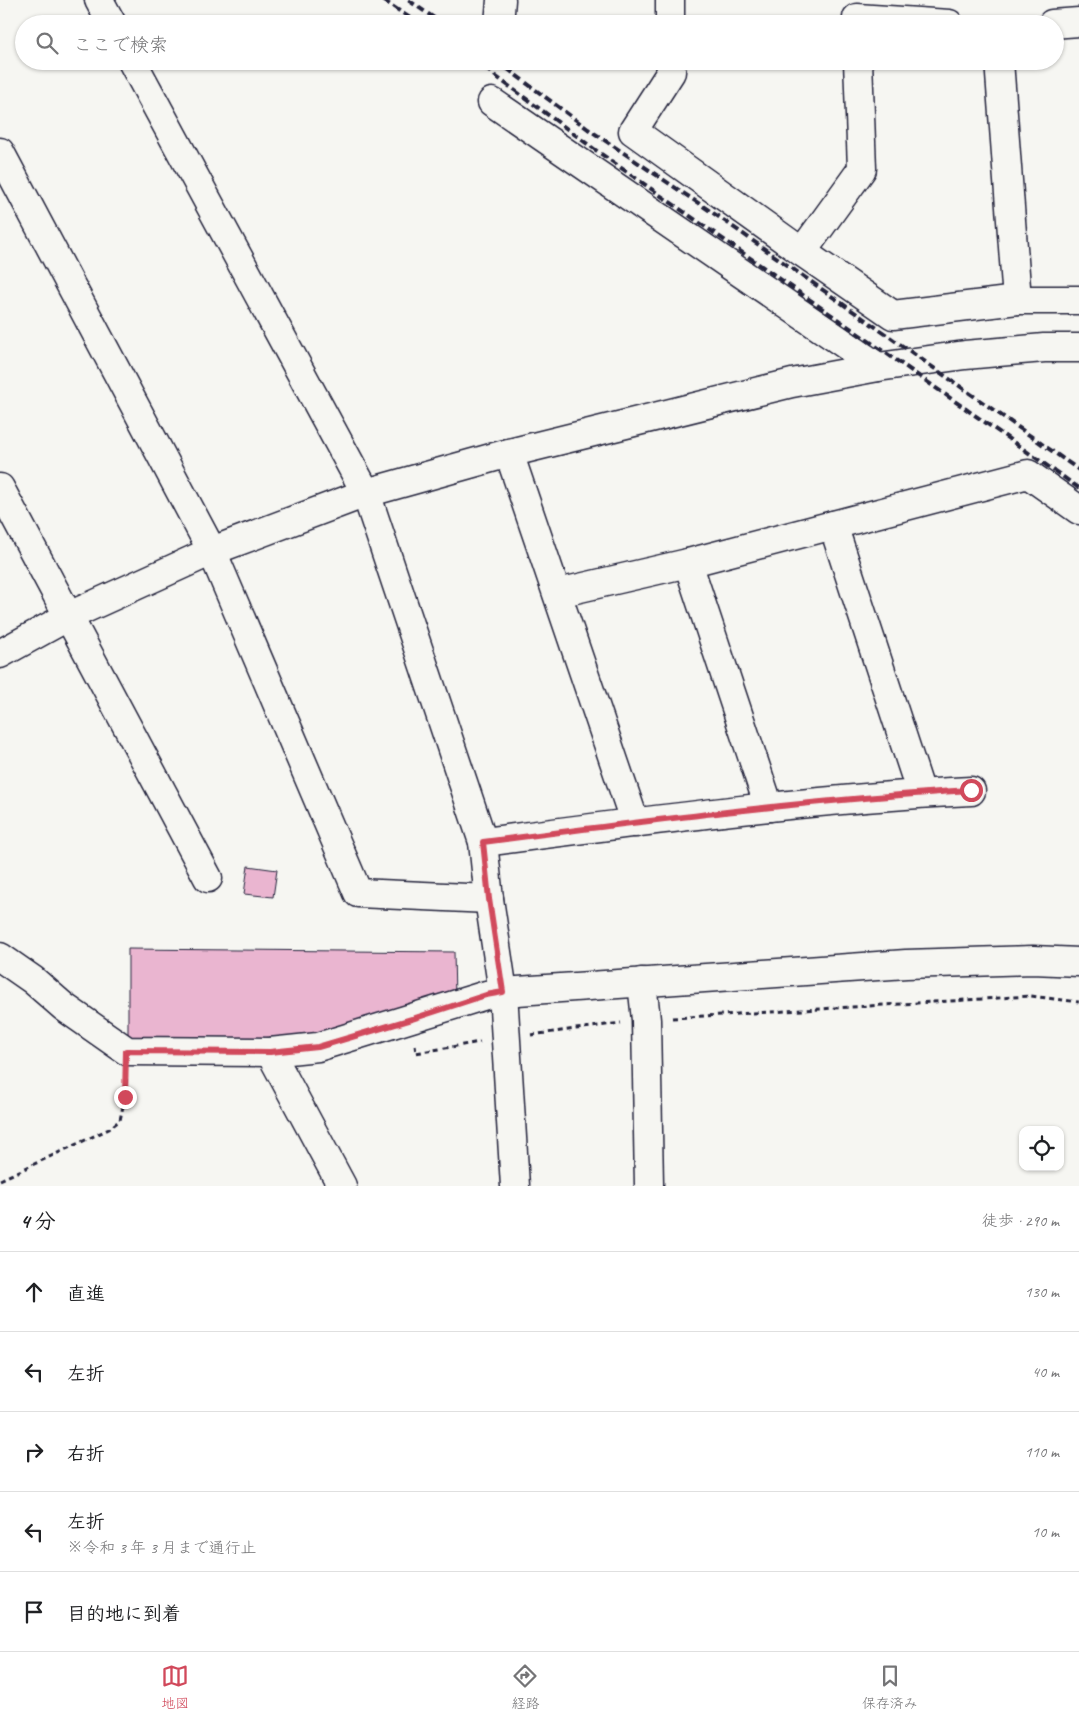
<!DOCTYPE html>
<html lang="ja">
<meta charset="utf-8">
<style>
body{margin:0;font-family:Caveat,"Klee One",sans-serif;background:#f6f6f6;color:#202124}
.controls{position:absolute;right:15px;bottom:15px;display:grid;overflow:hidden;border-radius:10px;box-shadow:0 1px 4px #0004}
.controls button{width:45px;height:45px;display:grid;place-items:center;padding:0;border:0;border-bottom:1px solid #e0e0e0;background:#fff;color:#202124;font:25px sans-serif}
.stop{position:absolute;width:15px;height:15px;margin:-11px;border:4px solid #d1495b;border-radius:50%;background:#fff}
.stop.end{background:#d1495b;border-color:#fff;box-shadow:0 1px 5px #0008}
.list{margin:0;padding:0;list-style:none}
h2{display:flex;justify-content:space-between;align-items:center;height:65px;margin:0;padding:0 20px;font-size:21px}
h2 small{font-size:16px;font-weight:400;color:#757577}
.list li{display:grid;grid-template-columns:32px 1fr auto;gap:15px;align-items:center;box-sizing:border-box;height:80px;padding:0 20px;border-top:1px solid #e0e0e0}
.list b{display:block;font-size:19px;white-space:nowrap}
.list p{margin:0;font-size:16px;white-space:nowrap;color:#757577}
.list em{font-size:16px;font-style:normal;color:#757577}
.icon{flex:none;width:28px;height:28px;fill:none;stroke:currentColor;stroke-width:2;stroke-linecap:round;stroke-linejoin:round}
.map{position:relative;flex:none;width:1079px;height:1186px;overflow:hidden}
.search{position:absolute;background:#fff;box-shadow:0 1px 4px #0004;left:15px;right:15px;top:15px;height:55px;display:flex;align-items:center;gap:12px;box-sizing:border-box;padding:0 18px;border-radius:28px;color:#757577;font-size:19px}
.sheet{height:465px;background:#fff}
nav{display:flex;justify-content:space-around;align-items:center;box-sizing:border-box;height:70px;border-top:1px solid #e0e0e0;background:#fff;font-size:14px;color:#757577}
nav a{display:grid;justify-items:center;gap:2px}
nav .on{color:#d1495b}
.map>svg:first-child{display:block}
.building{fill:#eab5d0;stroke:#22223b}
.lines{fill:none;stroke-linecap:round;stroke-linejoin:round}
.minor-casing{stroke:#22223b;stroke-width:31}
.path{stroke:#22223b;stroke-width:3;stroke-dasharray:5 4;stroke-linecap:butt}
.minor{stroke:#f6f6f2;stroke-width:28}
.rail{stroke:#22223b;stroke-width:4;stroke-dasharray:8 4;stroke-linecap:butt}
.route{stroke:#d1495b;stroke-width:6}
</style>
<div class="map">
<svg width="1079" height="1186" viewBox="0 0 1079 1186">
<rect width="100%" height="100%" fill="#f6f6f2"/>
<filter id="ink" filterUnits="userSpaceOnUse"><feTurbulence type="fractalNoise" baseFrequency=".02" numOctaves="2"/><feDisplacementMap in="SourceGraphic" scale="10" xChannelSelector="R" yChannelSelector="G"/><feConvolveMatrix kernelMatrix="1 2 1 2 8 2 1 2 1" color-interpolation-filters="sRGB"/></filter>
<g filter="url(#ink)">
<g class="building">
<polygon points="248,866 277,870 273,897 244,894"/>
<polygon points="128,949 454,952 455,998 322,1039 128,1044"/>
</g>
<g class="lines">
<defs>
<g id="minor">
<polyline points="99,0 112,24"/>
<polyline points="670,0 670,24"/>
<polyline points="857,18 949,24"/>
<polyline points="499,24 501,0"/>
<polyline points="1052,24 1079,22"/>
<polyline points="132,61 366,493 483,842 489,899 503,992 515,1186"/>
<polyline points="671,61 671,72 633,131 802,252"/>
<polyline points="858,61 862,169 802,252 893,315 1017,300"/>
<polyline points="999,61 1017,300 1079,300"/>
<polyline points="492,102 878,367"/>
<polyline points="0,152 212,551 358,893 489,899"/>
<polyline points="509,453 635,823"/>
<polyline points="0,488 208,878"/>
<polyline points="833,525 921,793"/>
<polyline points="688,563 769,807"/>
<polyline points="558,593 688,563 1028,474 1079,510"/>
<polyline points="0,654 69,616 212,551 366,493 509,453 792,383 878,367 965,355 1044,348 1079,348"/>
<path d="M483 842C645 821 808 799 971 791"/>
<polyline points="0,957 33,980 64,1007 127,1051 270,1052 318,1047 486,995 503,992 906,964 1033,960 1079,962"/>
<polyline points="642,982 646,1020 649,1186"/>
<polyline points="270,1052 342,1186"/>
</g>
</defs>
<use href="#minor" class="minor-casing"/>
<g class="path">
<polyline points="672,1018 1031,996 1079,1002"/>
<polyline points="531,1035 621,1023"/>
<polyline points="415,1045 416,1053 480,1042"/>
<polyline points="0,1180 109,1129 120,1120 125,1097 126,1077"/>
</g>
<use href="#minor" class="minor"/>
<g class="rail">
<polyline points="383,0 419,24"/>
<polyline points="408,0 443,24"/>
<polyline points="475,61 597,151 1079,488"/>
<polyline points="497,61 588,129 719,217 1079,470"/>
</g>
</g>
</g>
<g class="lines" filter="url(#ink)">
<path class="route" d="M125 1097 126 1051 270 1052 318 1047 412 1019 486 995 503 992 489 899 483 842C645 821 808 800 971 790"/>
</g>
</svg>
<div class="controls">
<button><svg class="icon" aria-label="locate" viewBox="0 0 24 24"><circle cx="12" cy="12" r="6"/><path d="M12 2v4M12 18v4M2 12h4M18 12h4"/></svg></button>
</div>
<div class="stop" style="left:971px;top:790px"></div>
<div class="stop end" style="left:125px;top:1097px"></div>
<div class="search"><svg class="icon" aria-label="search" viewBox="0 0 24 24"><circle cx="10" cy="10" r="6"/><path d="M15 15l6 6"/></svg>ここで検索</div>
</div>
<section class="sheet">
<h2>4 分<small>徒歩 · 290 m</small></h2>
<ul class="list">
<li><svg class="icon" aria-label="ahead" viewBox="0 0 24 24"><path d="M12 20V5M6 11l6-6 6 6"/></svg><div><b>直進</b></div><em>130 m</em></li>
<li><svg class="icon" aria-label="left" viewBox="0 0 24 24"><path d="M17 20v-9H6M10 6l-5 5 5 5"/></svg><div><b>左折</b></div><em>40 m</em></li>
<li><svg class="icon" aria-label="right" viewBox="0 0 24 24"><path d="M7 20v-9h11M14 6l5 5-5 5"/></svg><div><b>右折</b></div><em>110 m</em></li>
<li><svg class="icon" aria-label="left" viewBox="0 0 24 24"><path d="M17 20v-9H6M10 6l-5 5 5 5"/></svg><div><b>左折</b><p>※令和 3 年 3 月まで通行止</p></div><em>10 m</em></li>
<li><svg class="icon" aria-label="arrive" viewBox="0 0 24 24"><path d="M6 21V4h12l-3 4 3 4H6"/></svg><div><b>目的地に到着</b></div></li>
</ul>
</section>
<nav>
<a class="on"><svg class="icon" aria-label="map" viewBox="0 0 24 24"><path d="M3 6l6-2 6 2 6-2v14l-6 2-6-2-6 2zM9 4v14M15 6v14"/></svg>地図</a>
<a><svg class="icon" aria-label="directions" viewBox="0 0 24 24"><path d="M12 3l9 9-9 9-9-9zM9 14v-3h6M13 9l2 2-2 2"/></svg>経路</a>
<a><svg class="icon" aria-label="saved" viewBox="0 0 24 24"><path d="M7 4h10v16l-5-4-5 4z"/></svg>保存済み</a>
</nav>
